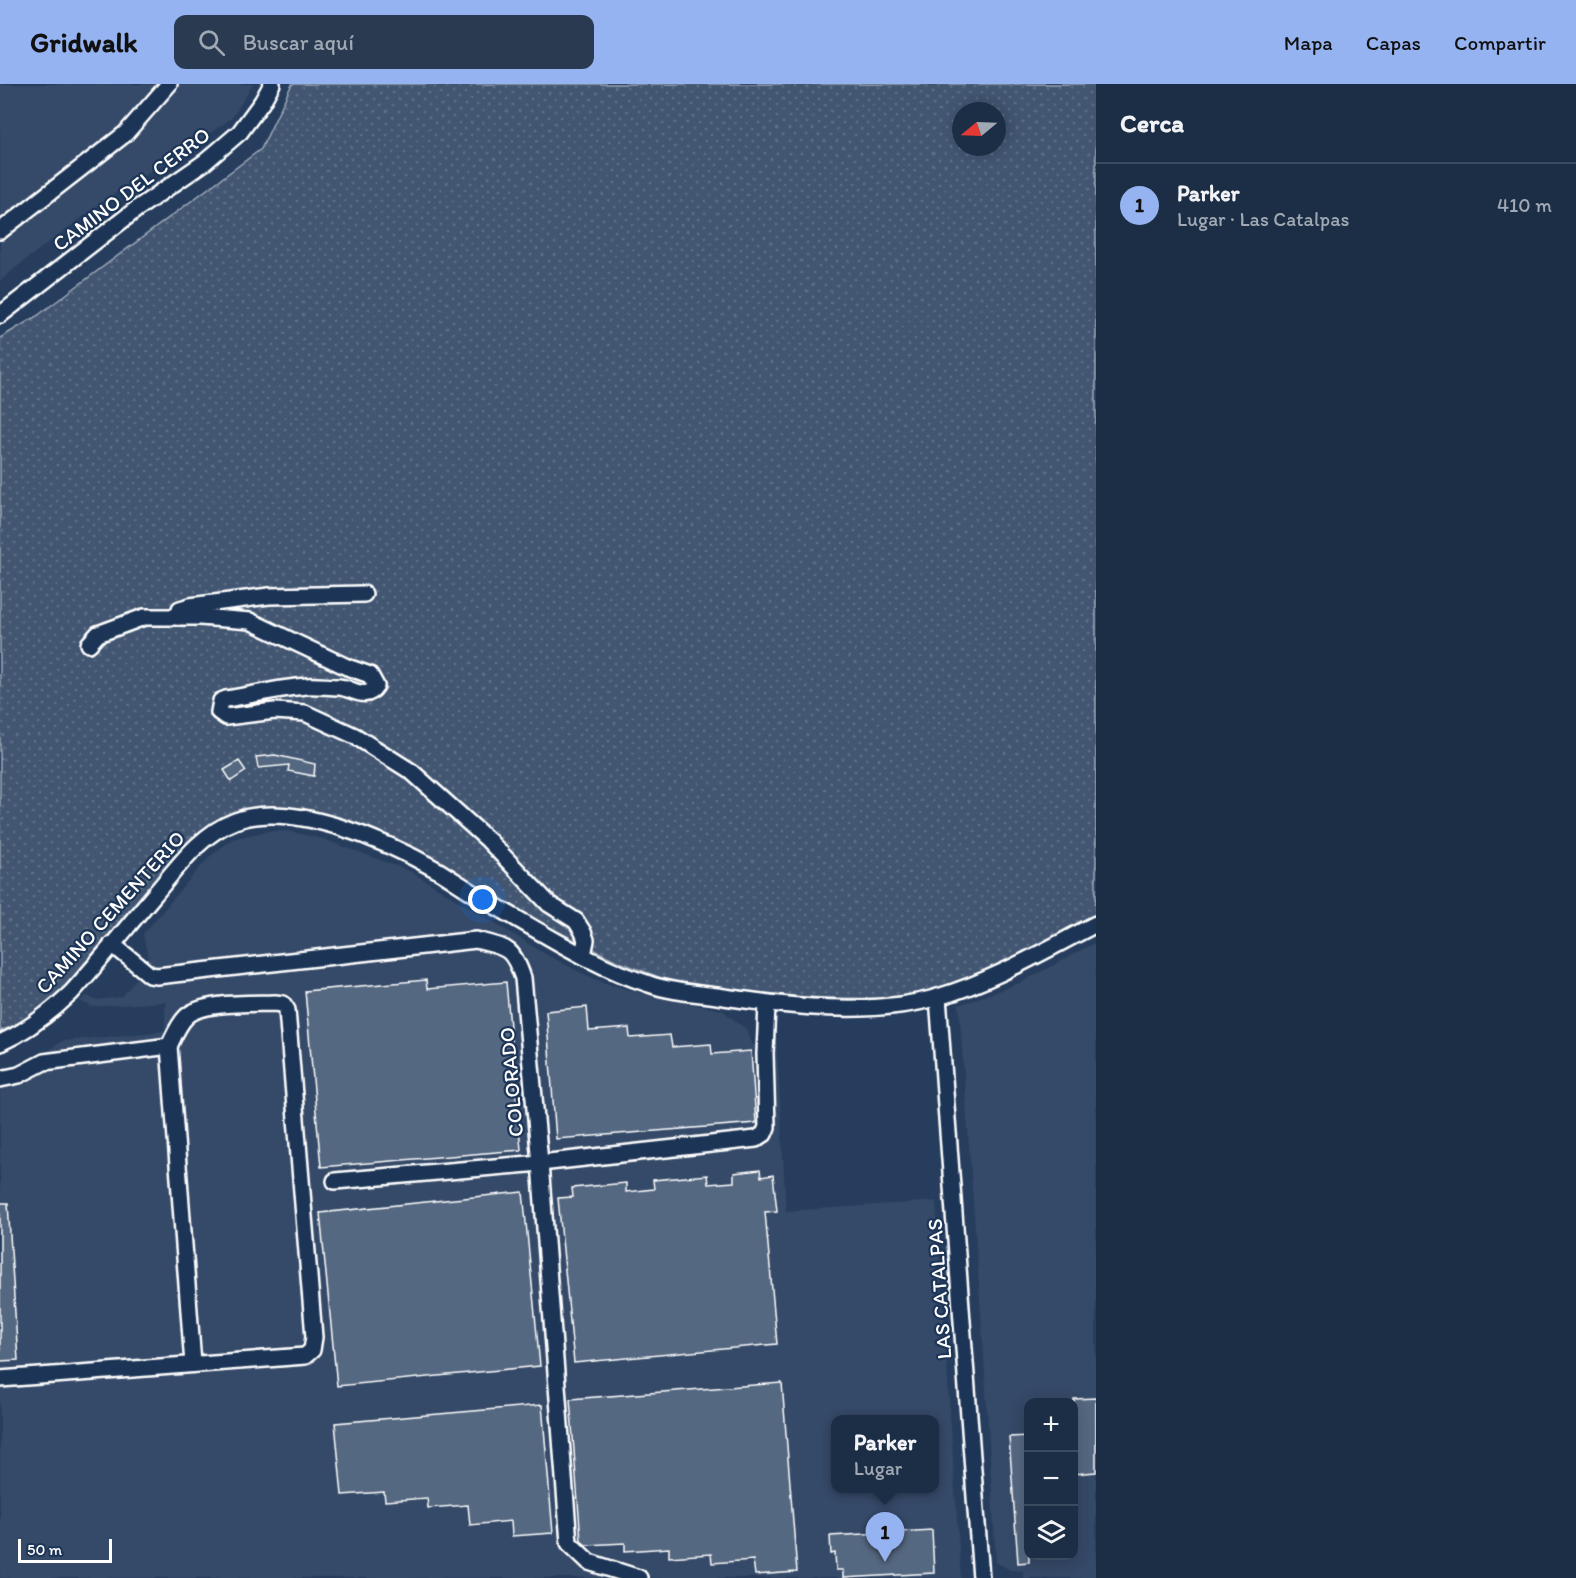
<!DOCTYPE html>
<html lang="es">
<meta charset="utf-8">
<style>
body{margin:0;font-family:Itim,sans-serif;background:#293a51;color:#f1f3f6}
.controls{position:absolute;right:18px;bottom:18px;display:grid;overflow:hidden;border-radius:12px;box-shadow:0 3px 15px #0003}
.controls button{width:54px;height:54px;display:grid;place-items:center;padding:0;border:0;border-bottom:2px solid #3a4a5f;background:#1c2e46;color:#f1f3f6;font:30px sans-serif}
.compass{position:absolute;left:952px;top:18px;width:54px;height:54px;border-radius:50%;background:#1c2e46;box-shadow:0 3px 15px #0003;rotate:251deg}
.scale{position:absolute;left:18px;bottom:15px;width:94px;box-sizing:border-box;padding-left:6px;border:3px solid #fff;border-top:0;font-size:16px;line-height:21px;white-space:nowrap;color:#fff;-webkit-text-stroke:4px #1d3557;paint-order:stroke}
.you{position:absolute;left:483px;top:816px;width:21px;height:21px;margin:-15px;border:4px solid #fff;border-radius:50%;background:#1a73e8;box-shadow:0 0 0 9px #1a73e833}
.badge{display:grid;place-items:center;width:39px;height:39px;border-radius:50%;background:#95b2f1;color:#111;font-size:20px;font-weight:700}
.pin{position:absolute;translate:-50% -50px;filter:drop-shadow(0 2px 3px #0008)}
.pin::after{content:'';position:absolute;top:32px;width:21px;height:18px;background:inherit;clip-path:polygon(0 0,100% 0,50% 100%)}
.popup{position:absolute;left:831px;top:1331px;width:108px;height:78px;box-sizing:border-box;display:grid;place-content:center;border-radius:12px;background:#1c2e46;filter:drop-shadow(0 2px 4px #0005);font-size:20px;white-space:nowrap;color:#a0a8b3}
.popup b{font-size:22px;color:#f1f3f6}
.popup::after{content:'';position:absolute;left:50%;top:100%;margin-left:-12px;border:12px solid transparent;border-top-color:#1c2e46}
.list{margin:0;padding:0;list-style:none}
h2{display:flex;justify-content:space-between;align-items:center;height:78px;margin:0;padding:0 24px;font-size:26px}
h2 small{font-size:20px;font-weight:400;color:#a0a8b3}
.list li{display:grid;grid-template-columns:39px 1fr auto;gap:18px;align-items:center;box-sizing:border-box;height:84px;padding:0 24px;border-top:2px solid #3a4a5f}
.list b{display:block;font-size:22px;white-space:nowrap}
.list p{margin:0;font-size:20px;white-space:nowrap;color:#a0a8b3}
.list em{font-size:20px;font-style:normal;color:#a0a8b3}
.icon{flex:none;width:33px;height:33px;fill:none;stroke:currentColor;stroke-width:2;stroke-linecap:round;stroke-linejoin:round}
.map{position:relative;flex:none;width:1096px;height:1494px;overflow:hidden}
header{display:flex;align-items:center;gap:36px;box-sizing:border-box;height:84px;padding:0 30px;background:#95b2f1;color:#111}
header strong{font-size:28px}
nav{display:flex;gap:33px;margin-inline-start:auto;font-size:21px}
.search{width:420px;height:54px;background:#293a51;display:flex;align-items:center;gap:15px;box-sizing:border-box;padding:0 21px;border-radius:12px;color:#a0a8b3;font-size:22px}
main{display:flex}
aside{flex:1;background:#1c2e46}
.map>svg:first-child{display:block}
.built{fill:#344a68;fill-rule:evenodd}
.grass{fill:url(#grass-dots);stroke:#a0aab8;stroke-width:1.5;fill-rule:evenodd}
.building{fill:#556781;stroke:#fff;stroke-width:1.5}
.lines{fill:none;stroke-linecap:round;stroke-linejoin:round}
.minor-casing{stroke:#fff;stroke-width:20}
.minor{stroke:#1d3557;stroke-width:15}
.labels{text-anchor:middle;dominant-baseline:central;stroke-width:4.5;stroke-linejoin:round;paint-order:stroke}
.street-label{font-size:21px;fill:#fff;stroke:#1d3557}
</style>
<header>
<strong>Gridwalk</strong>
<div class="search"><svg class="icon" aria-label="search" viewBox="0 0 24 24"><circle cx="10" cy="10" r="6"/><path d="M15 15l6 6"/></svg>Buscar aquí</div>
<nav><a>Mapa</a><a>Capas</a><a>Compartir</a></nav>
</header>
<main>
<div class="map">
<svg width="1096" height="1494" viewBox="0 0 1096 1494">
<defs>
<pattern id="grass-dots" width="8" height="8" patternUnits="userSpaceOnUse" patternTransform="scale(1.5)"><rect width="8" height="8" fill="#425672"/><path d="M2 2h.1M6 6h.1" fill="none" stroke="#5e6f87" stroke-width="1.8" stroke-linecap="round"/></pattern>
</defs>
<rect width="100%" height="100%" fill="#263d5e"/>
<filter id="ink" filterUnits="userSpaceOnUse"><feTurbulence type="fractalNoise" baseFrequency=".0167" numOctaves="2"/><feDisplacementMap in="SourceGraphic" scale="12" xChannelSelector="R" yChannelSelector="G"/><feConvolveMatrix kernelMatrix="1 2 1 2 8 2 1 2 1" color-interpolation-filters="sRGB"/></filter>
<g filter="url(#ink)">
<g class="built">
<polygon points="0,0 253,0 233,33 193,61 108,114 24,177 0,197"/>
<path d="M268 747H289L323 755 410 787 547 871 576 886 602 898 641 909 722 926 746 945 753 961 777 960 786 1127 936 1117 961 1494H0V989L29 980 62 957 165 947V918L92 923 80 917 87 912 95 916 122 913 149 878 143 850 209 773 232 755ZM836 1336H934V1404H836Z"/>
<path d="M1096 858V1494H1023V1487L1010 1486 996 1478 984 1273 959 921 1022 898ZM1028 1318H1074V1472H1028Z"/>
</g>
<path class="grass" d="M292 0H1096V831L1059 854 971 896 900 915 773 913 677 900 617 877 533 835 404 761 328 732 243 724 208 744 179 769 60 911 16 941 0 947V254L37 232 261 65ZM961 27H997V63H961Z"/>
<g class="building">
<polygon points="275,671 315,680 314,692 288,687 289,681 258,684 256,673"/>
<polygon points="239,677 246,687 231,697 224,686"/>
<polygon points="426,896 427,905 506,898 521,1066 321,1083 305,907"/>
<polygon points="587,923 589,947 629,944 630,954 670,951 672,963 711,960 712,970 751,967 756,1039 556,1055 546,927"/>
<polygon points="760,1086 761,1093 773,1091 777,1127 765,1128 777,1260 574,1279 558,1114 573,1113 572,1104 626,1099 626,1108 654,1105 653,1096 707,1091 708,1100 734,1098 734,1089"/>
<polygon points="523,1108 540,1282 337,1302 320,1129"/>
<polygon points="0,1119 8,1119 18,1276 0,1277"/>
<polygon points="782,1299 797,1488 755,1491 753,1476 712,1479 711,1470 669,1473 669,1464 625,1467 625,1459 586,1461 581,1457 570,1315"/>
<polygon points="1096,1314 1096,1388 1074,1390 1074,1315"/>
<polygon points="542,1321 553,1449 512,1452 511,1437 470,1441 468,1421 428,1424 427,1414 385,1417 384,1408 342,1411 335,1339"/>
<polygon points="1029,1352 1029,1478 1018,1479 1009,1353"/>
<polygon points="932,1446 934,1489 843,1494 843,1486 836,1486 835,1469 831,1470 830,1452"/>
</g>
<g class="lines">
<defs>
<g id="minor">
<polyline points="0,147 125,50 169,0"/>
<polyline points="0,231 138,124 205,78 240,48 262,18 272,0"/>
<polyline points="178,533 180,525 190,522 269,512 364,510"/>
<path d="M89 560 98 550 144 533H200L250 537 347 583 370 591 376 602C366 618 353 604 339 603 328 603 316 601 306 602 279 604 253 611 226 615L221 617 219 628 226 633 275 627 305 629 355 652 412 688 488 756 549 820 576 837 583 848 586 856 583 871"/>
<path d="M112 860 150 891 157 892 476 856C507 864 512 862 523 894L540 1079 569 1459 589 1478 639 1494"/>
<polyline points="938,913 981,1494"/>
<path d="M0 959C27 947 50 929 71 909 100 877 126 844 154 811 177 784 200 750 235 737 292 715 388 758 439 787 455 797 471 808 488 818 540 847 592 882 649 900 671 908 695 909 717 912 785 922 872 933 938 913 993 897 1045 866 1096 840"/>
<polyline points="169,962 193,1280"/>
<path d="M0 995 19 991 44 978 169 962C174 952 178 941 186 933 201 917 253 920 275 919L283 920 287 926 314 1253 312 1266 305 1272 0 1295"/>
<polyline points="335,1097 540,1079 756,1055 764,1050 767,1043 765,970 767,920"/>
</g>
</defs>
<use href="#minor" class="minor-casing"/>
<use href="#minor" class="minor"/>
</g>
</g>
<g class="labels">
<g class="street-label">
<text transform="translate(131 105) rotate(-37)">CAMINO DEL CERRO</text>
<text transform="translate(110 828) rotate(-48)">CAMINO CEMENTERIO</text>
<text transform="translate(511 998) rotate(-95)">COLORADO</text>
<text transform="translate(939 1205) rotate(-94)">LAS CATALPAS</text>
</g>
</g>
</svg>
<div class="controls">
<button>+</button>
<button>−</button>
<button><svg class="icon" aria-label="layers" viewBox="0 0 24 24"><path d="M12 4l9 5-9 5-9-5zM3 14l9 5 9-5"/></svg></button>
</div>
<svg class="compass" viewBox="-18 -18 36 36"><path d="M0-13l5 13h-10z" fill="#e53935"/><path d="M0 13l5-13h-10z" fill="#a0a8b3"/></svg>
<div class="scale">50 m</div>
<div class="you"></div>
<div class="pin badge" style="left:885px;top:1478px">1</div>
<div class="popup"><b>Parker</b>Lugar</div>
</div>
<aside>
<h2>Cerca<small></small></h2>
<ul class="list">
<li><span class="badge">1</span><div><b>Parker</b><p>Lugar · Las Catalpas</p></div><em>410 m</em></li>
</ul>
</aside>
</main>
